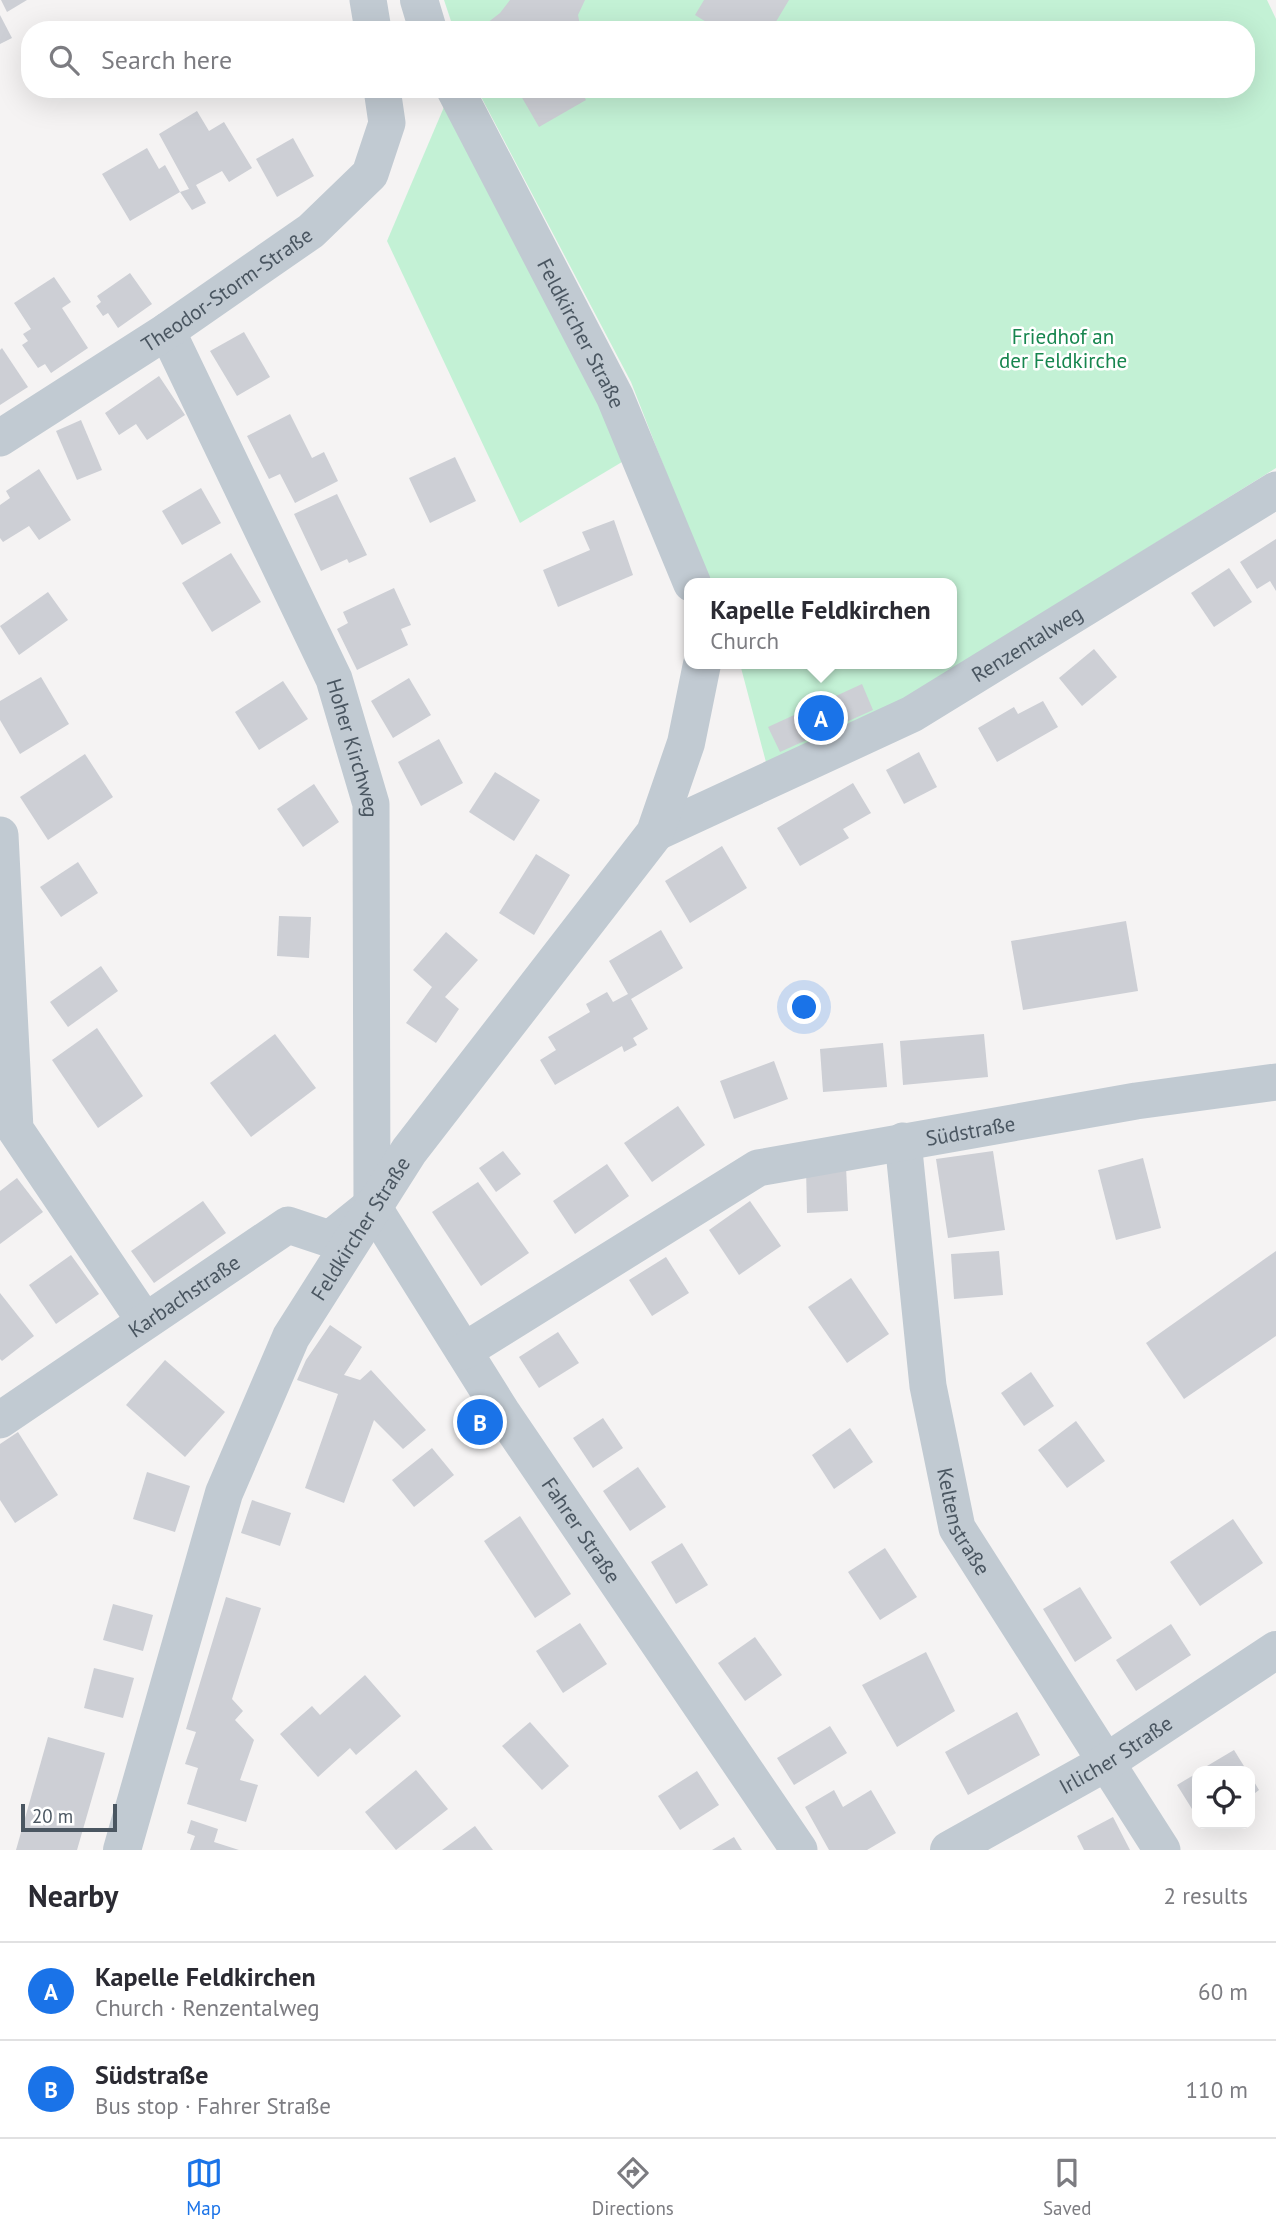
<!DOCTYPE html>
<meta charset="utf-8">
<style>
body{margin:0;font-family:"PT Sans",sans-serif;background:#f2f2f3;color:#2b2b33}
.controls{position:absolute;right:21px;bottom:21px;display:grid;overflow:hidden;border-radius:14px;box-shadow:0 7px 28px #0002}
.controls button{width:63px;height:63px;display:grid;place-items:center;padding:0;border:0;border-bottom:2px solid #e1e1e2;background:#fff;color:#2b2b33;font:35px sans-serif}
.scale{position:absolute;left:21px;bottom:18px;width:96px;box-sizing:border-box;padding-left:7px;border:4px solid #4a5661;border-top:0;font-size:19px;line-height:24px;white-space:nowrap;color:#4a5661;-webkit-text-stroke:5px #fff;paint-order:stroke}
.you{position:absolute;left:805px;top:1008px;width:24px;height:24px;margin:-18px;border:5px solid #fff;border-radius:50%;background:#1a73e8;box-shadow:0 0 0 10px #1a73e833}
.badge{display:grid;place-items:center;width:46px;height:46px;border-radius:50%;background:#1a73e8;color:#fff;font-size:23px;font-weight:700}
.pin{position:absolute;translate:-50% -50%;border:4px solid #fff;box-shadow:0 2px 7px #0006}
.popup{position:absolute;left:684px;top:578px;width:273px;height:91px;box-sizing:border-box;display:grid;place-content:center;border-radius:14px;background:#fff;filter:drop-shadow(0 2px 5px #0005);font-size:23px;white-space:nowrap;color:#7c7c81}
.popup b{font-size:26px;color:#2b2b33}
.popup::after{content:'';position:absolute;left:50%;top:100%;margin-left:-14px;border:14px solid transparent;border-top-color:#fff}
.list{margin:0;padding:0;list-style:none}
h2{display:flex;justify-content:space-between;align-items:center;height:91px;margin:0;padding:0 28px;font-size:30px}
h2 small{font-size:23px;font-weight:400;color:#7c7c81}
.list li{display:grid;grid-template-columns:46px 1fr auto;gap:21px;align-items:center;box-sizing:border-box;height:98px;padding:0 28px;border-top:2px solid #e1e1e2}
.list b{display:block;font-size:26px;white-space:nowrap}
.list p{margin:0;font-size:23px;white-space:nowrap;color:#7c7c81}
.list em{font-size:23px;font-style:normal;color:#7c7c81}
.icon{flex:none;width:38px;height:38px;fill:none;stroke:currentColor;stroke-width:2;stroke-linecap:round;stroke-linejoin:round}
.map{position:relative;flex:none;width:1276px;height:1850px;overflow:hidden}
.search{position:absolute;background:#fff;box-shadow:0 7px 28px #0002;left:21px;right:21px;top:21px;height:77px;display:flex;align-items:center;gap:18px;box-sizing:border-box;padding:0 24px;border-radius:28px;color:#7c7c81;font-size:26px}
.sheet{height:287px;background:#fff}
nav{display:flex;justify-content:space-around;align-items:center;box-sizing:border-box;height:98px;border-top:2px solid #e1e1e2;background:#fff;font-size:19px;color:#7c7c81}
nav a{display:grid;justify-items:center;gap:4px}
nav .on{color:#1a73e8}
.map>svg:first-child{display:block}
.green{fill:#c3f1d5}
.building{fill:#cdcfd5}
.lines{fill:none;stroke-linecap:round;stroke-linejoin:round}
.minor{stroke:#c1cad2;stroke-width:37}
.tertiary{stroke:#c1cad2;stroke-width:38}
.labels{text-anchor:middle;dominant-baseline:central;stroke-width:5;stroke-linejoin:round;paint-order:stroke}
.street-label{font-size:21px;fill:#4a5661;stroke:#fff}
.park-label{font-size:21px;fill:#17864f;stroke:#fff}
</style>
<div class="map">
<svg width="1276" height="1850" viewBox="0 0 1276 1850">
<rect width="100%" height="100%" fill="#f5f3f3"/>
<g class="green">
<polygon points="444,0 1267,0 1276,19 1276,468 890,708 767,766 740,664 952,664 952,583 709,583 631,382 477,89 1246,89 1246,30 454,30"/>
<polygon points="444,107 627,459 520,523 387,241"/>
</g>
<g class="building">
<polygon points="1,0 27,0 7,12"/>
<polygon points="510,0 585,0 578,15 581,30 478,30 500,13"/>
<polygon points="704,0 789,0 771,30 707,30 711,25 695,15"/>
<polygon points="0,15 12,38 0,44"/>
<polygon points="517,89 580,89 586,100 539,127"/>
<polygon points="197,111 209,131 224,122 252,168 229,182 222,171 196,185 206,203 192,210 180,192 189,189 159,134"/>
<polygon points="293,138 314,176 277,197 256,159"/>
<polygon points="147,148 159,169 165,165 180,192 130,221 102,174"/>
<polygon points="130,273 152,304 118,328 108,313 103,316 96,306 101,302 97,296"/>
<polygon points="54,277 71,302 62,308 88,348 51,373 45,364 38,368 22,345 28,341 23,334 31,329 14,303"/>
<polygon points="244,332 270,377 237,396 210,351"/>
<polygon points="2,348 28,387 0,405 0,350"/>
<polygon points="159,376 185,415 147,440 136,424 119,435 105,413"/>
<polygon points="290,414 312,458 324,452 338,481 295,503 280,474 269,479 247,436"/>
<polygon points="81,420 102,470 77,480 56,431"/>
<polygon points="455,457 476,501 430,523 409,478"/>
<polygon points="39,469 71,520 39,540 29,526 3,542 0,538 0,505 10,498 6,491"/>
<polygon points="201,488 221,523 182,545 162,511"/>
<polygon points="337,494 367,555 349,563 347,559 321,571 294,514"/>
<polygon points="614,520 633,575 558,607 543,570 590,550 582,532"/>
<polygon points="1276,539 1276,591 1270,581 1257,589 1240,562"/>
<polygon points="231,553 261,602 212,632 182,583"/>
<polygon points="1229,568 1252,602 1214,627 1191,593"/>
<polygon points="394,588 411,625 401,629 408,645 357,670 337,629 348,623 343,612"/>
<polygon points="48,592 68,620 19,655 0,626"/>
<polygon points="1094,649 1117,677 1082,706 1059,678"/>
<polygon points="41,677 69,724 20,754 0,720 0,701"/>
<polygon points="409,678 431,715 393,738 371,701"/>
<polygon points="283,681 308,719 259,750 235,712"/>
<polygon points="862,684 873,710 780,752 768,727"/>
<polygon points="1043,701 1058,727 997,762 978,728 1014,707 1018,714"/>
<polygon points="439,739 463,783 421,806 398,762"/>
<polygon points="919,752 937,787 904,804 886,770"/>
<polygon points="85,754 113,797 48,840 20,797"/>
<polygon points="495,772 540,800 514,841 469,812"/>
<polygon points="853,783 871,813 843,829 849,838 800,866 777,828"/>
<polygon points="314,784 339,822 303,847 277,809"/>
<polygon points="722,846 747,888 690,923 665,881"/>
<polygon points="536,854 570,875 534,935 499,913"/>
<polygon points="78,862 98,893 61,917 40,887"/>
<polygon points="279,916 311,917 309,958 277,956"/>
<polygon points="1126,921 1138,991 1023,1010 1011,941"/>
<polygon points="661,930 683,968 631,999 648,1029 633,1038 637,1045 624,1052 622,1046 555,1085 540,1060 556,1050 548,1037 590,1012 586,1004 607,992 613,1002 628,994 609,961"/>
<polygon points="446,932 478,960 445,997 459,1009 436,1043 406,1023 432,987 413,970"/>
<polygon points="101,966 118,991 68,1027 50,1002"/>
<polygon points="97,1028 143,1096 98,1128 52,1060"/>
<polygon points="275,1034 316,1088 251,1137 210,1083"/>
<polygon points="984,1034 988,1077 903,1085 900,1041"/>
<polygon points="883,1043 887,1087 823,1092 820,1049"/>
<polygon points="774,1061 788,1099 734,1119 720,1081"/>
<polygon points="678,1106 705,1145 652,1182 624,1143"/>
<polygon points="503,1151 521,1174 496,1192 479,1168"/>
<polygon points="993,1151 1005,1230 948,1238 936,1159"/>
<polygon points="1143,1158 1161,1228 1116,1240 1098,1170"/>
<polygon points="607,1164 629,1196 575,1234 553,1201"/>
<polygon points="846,1166 848,1211 807,1213 806,1168"/>
<polygon points="17,1178 43,1212 0,1244 0,1191"/>
<polygon points="478,1182 529,1253 481,1286 432,1212"/>
<polygon points="203,1201 226,1233 154,1283 131,1251"/>
<polygon points="750,1201 781,1246 739,1275 709,1230"/>
<polygon points="999,1251 1003,1295 954,1299 951,1254"/>
<polygon points="1276,1251 1276,1336 1184,1399 1146,1343"/>
<polygon points="71,1255 99,1294 56,1324 29,1285"/>
<polygon points="666,1257 689,1293 652,1316 629,1280"/>
<polygon points="851,1278 889,1334 847,1363 808,1307"/>
<polygon points="0,1293 34,1336 2,1361 0,1359"/>
<polygon points="330,1325 362,1347 344,1375 360,1380 371,1370 426,1430 403,1449 374,1420 344,1503 305,1488 338,1394 297,1380 306,1360"/>
<polygon points="558,1332 579,1363 539,1388 519,1357"/>
<polygon points="165,1360 225,1412 185,1457 126,1405"/>
<polygon points="1031,1372 1054,1406 1024,1426 1001,1393"/>
<polygon points="603,1418 623,1448 593,1468 573,1438"/>
<polygon points="1076,1421 1105,1461 1067,1488 1038,1450"/>
<polygon points="850,1428 873,1462 834,1489 812,1455"/>
<polygon points="18,1432 58,1495 15,1523 0,1500 0,1444"/>
<polygon points="432,1448 454,1475 414,1507 392,1480"/>
<polygon points="638,1467 666,1507 630,1531 603,1491"/>
<polygon points="147,1472 190,1486 175,1532 133,1519"/>
<polygon points="252,1500 291,1513 280,1546 241,1533"/>
<polygon points="520,1516 571,1594 535,1618 484,1541"/>
<polygon points="1233,1519 1263,1563 1200,1606 1170,1562"/>
<polygon points="682,1543 708,1585 676,1604 651,1562"/>
<polygon points="885,1548 917,1597 880,1620 848,1572"/>
<polygon points="1080,1587 1112,1638 1075,1662 1043,1609"/>
<polygon points="226,1597 261,1608 232,1699 243,1711 235,1720 254,1740 240,1780 258,1785 246,1822 187,1804 198,1768 185,1764 196,1732 186,1729"/>
<polygon points="113,1604 153,1615 143,1651 103,1640"/>
<polygon points="580,1623 607,1664 563,1693 536,1651"/>
<polygon points="1171,1624 1191,1655 1136,1691 1116,1660"/>
<polygon points="755,1637 782,1675 745,1701 718,1663"/>
<polygon points="926,1652 955,1711 897,1747 862,1685"/>
<polygon points="94,1668 134,1678 123,1718 84,1708"/>
<polygon points="365,1675 401,1716 356,1755 350,1748 318,1777 280,1734 312,1706 320,1715"/>
<polygon points="1017,1712 1040,1755 968,1795 945,1752"/>
<polygon points="530,1722 569,1766 542,1790 502,1746"/>
<polygon points="830,1726 847,1753 794,1785 777,1758"/>
<polygon points="48,1737 105,1753 77,1850 16,1850"/>
<polygon points="1234,1750 1247,1771 1199,1771 1207,1766"/>
<polygon points="416,1770 448,1809 396,1850 365,1812"/>
<polygon points="697,1771 719,1805 680,1830 658,1796"/>
<polygon points="1197,1773 1197,1817 1177,1785"/>
<polygon points="1250,1775 1259,1790 1250,1797"/>
<polygon points="834,1790 843,1807 871,1790 896,1833 867,1850 829,1850 805,1807"/>
<polygon points="1113,1817 1130,1850 1084,1850 1077,1836"/>
<polygon points="191,1820 218,1829 214,1842 239,1850 190,1850 195,1836 187,1833"/>
<polygon points="475,1826 493,1850 442,1850"/>
<polygon points="734,1837 742,1850 712,1850"/>
</g>
<g class="lines">
<g class="minor">
<polyline points="368,0 373,30"/>
<path id="s1" d="M167 331 334 679 371 804 372 1205"/>
<path id="s2" d="M0 438 167 331 311 231 370 174 387 123 382 89"/>
<path id="s3" d="M655 833 912 714 1276 490"/>
<polyline points="0,835 15,1129 144,1320"/>
<path id="s4" d="M903 1141 928 1386 957 1528 1162 1850"/>
<path id="s5" d="M372 1205 503 1414 799 1850"/>
<path id="s6" d="M464 1351 758 1168 1136 1101 1276 1082"/>
<path id="s7" d="M0 1420 288 1225 330 1239 371 1206"/>
</g>
<g class="tertiary">
<polyline points="419,0 428,30"/>
<path id="s8" d="M455 89 615 397 692 583"/>
<path id="s9" d="M122 1850 224 1493 291 1337 409 1151 655 833 686 743 702 664"/>
<path id="s10" d="M949 1850 1105 1763 1276 1650"/>
</g>
</g>
<g class="labels">
<g class="street-label">
<text stroke="none"><textPath href="#s2" startOffset="271">Theodor-Storm-Straße</textPath></text>
<text stroke="none"><textPath href="#s8" startOffset="275">Feldkircher Straße</textPath></text>
<text stroke="none"><textPath href="#s3" startOffset="418">Renzentalweg</textPath></text>
<text stroke="none"><textPath href="#s1" startOffset="458">Hoher Kirchweg</textPath></text>
<text stroke="none"><textPath href="#s6" startOffset="562">Südstraße</textPath></text>
<text stroke="none"><textPath href="#s9" startOffset="670">Feldkircher Straße</textPath></text>
<text stroke="none"><textPath href="#s7" startOffset="222">Karbachstraße</textPath></text>
<text stroke="none"><textPath href="#s4" startOffset="387">Keltenstraße</textPath></text>
<text stroke="none"><textPath href="#s5" startOffset="387">Fahrer Straße</textPath></text>
<text stroke="none"><textPath href="#s10" startOffset="192">Irlicher Straße</textPath></text>
</g>
<g class="park-label">
<text x="1063" y="336">Friedhof an<tspan x="1063" dy="24">der Feldkirche</tspan></text>
</g>
</g>
</svg>
<div class="controls">
<button><svg class="icon" aria-label="locate" viewBox="0 0 24 24"><circle cx="12" cy="12" r="6"/><path d="M12 2v4M12 18v4M2 12h4M18 12h4"/></svg></button>
</div>
<div class="scale">20 m</div>
<div class="you"></div>
<div class="pin badge" style="left:821px;top:718px">A</div>
<div class="popup"><b>Kapelle Feldkirchen</b>Church</div>
<div class="pin badge" style="left:480px;top:1422px">B</div>
<div class="search"><svg class="icon" aria-label="search" viewBox="0 0 24 24"><circle cx="10" cy="10" r="6"/><path d="M15 15l6 6"/></svg>Search here</div>
</div>
<section class="sheet">
<h2>Nearby<small>2 results</small></h2>
<ul class="list">
<li><span class="badge">A</span><div><b>Kapelle Feldkirchen</b><p>Church · Renzentalweg</p></div><em>60 m</em></li>
<li><span class="badge">B</span><div><b>Südstraße</b><p>Bus stop · Fahrer Straße</p></div><em>110 m</em></li>
</ul>
</section>
<nav>
<a class="on"><svg class="icon" aria-label="map" viewBox="0 0 24 24"><path d="M3 6l6-2 6 2 6-2v14l-6 2-6-2-6 2zM9 4v14M15 6v14"/></svg>Map</a>
<a><svg class="icon" aria-label="directions" viewBox="0 0 24 24"><path d="M12 3l9 9-9 9-9-9zM9 14v-3h6M13 9l2 2-2 2"/></svg>Directions</a>
<a><svg class="icon" aria-label="saved" viewBox="0 0 24 24"><path d="M7 4h10v16l-5-4-5 4z"/></svg>Saved</a>
</nav>
